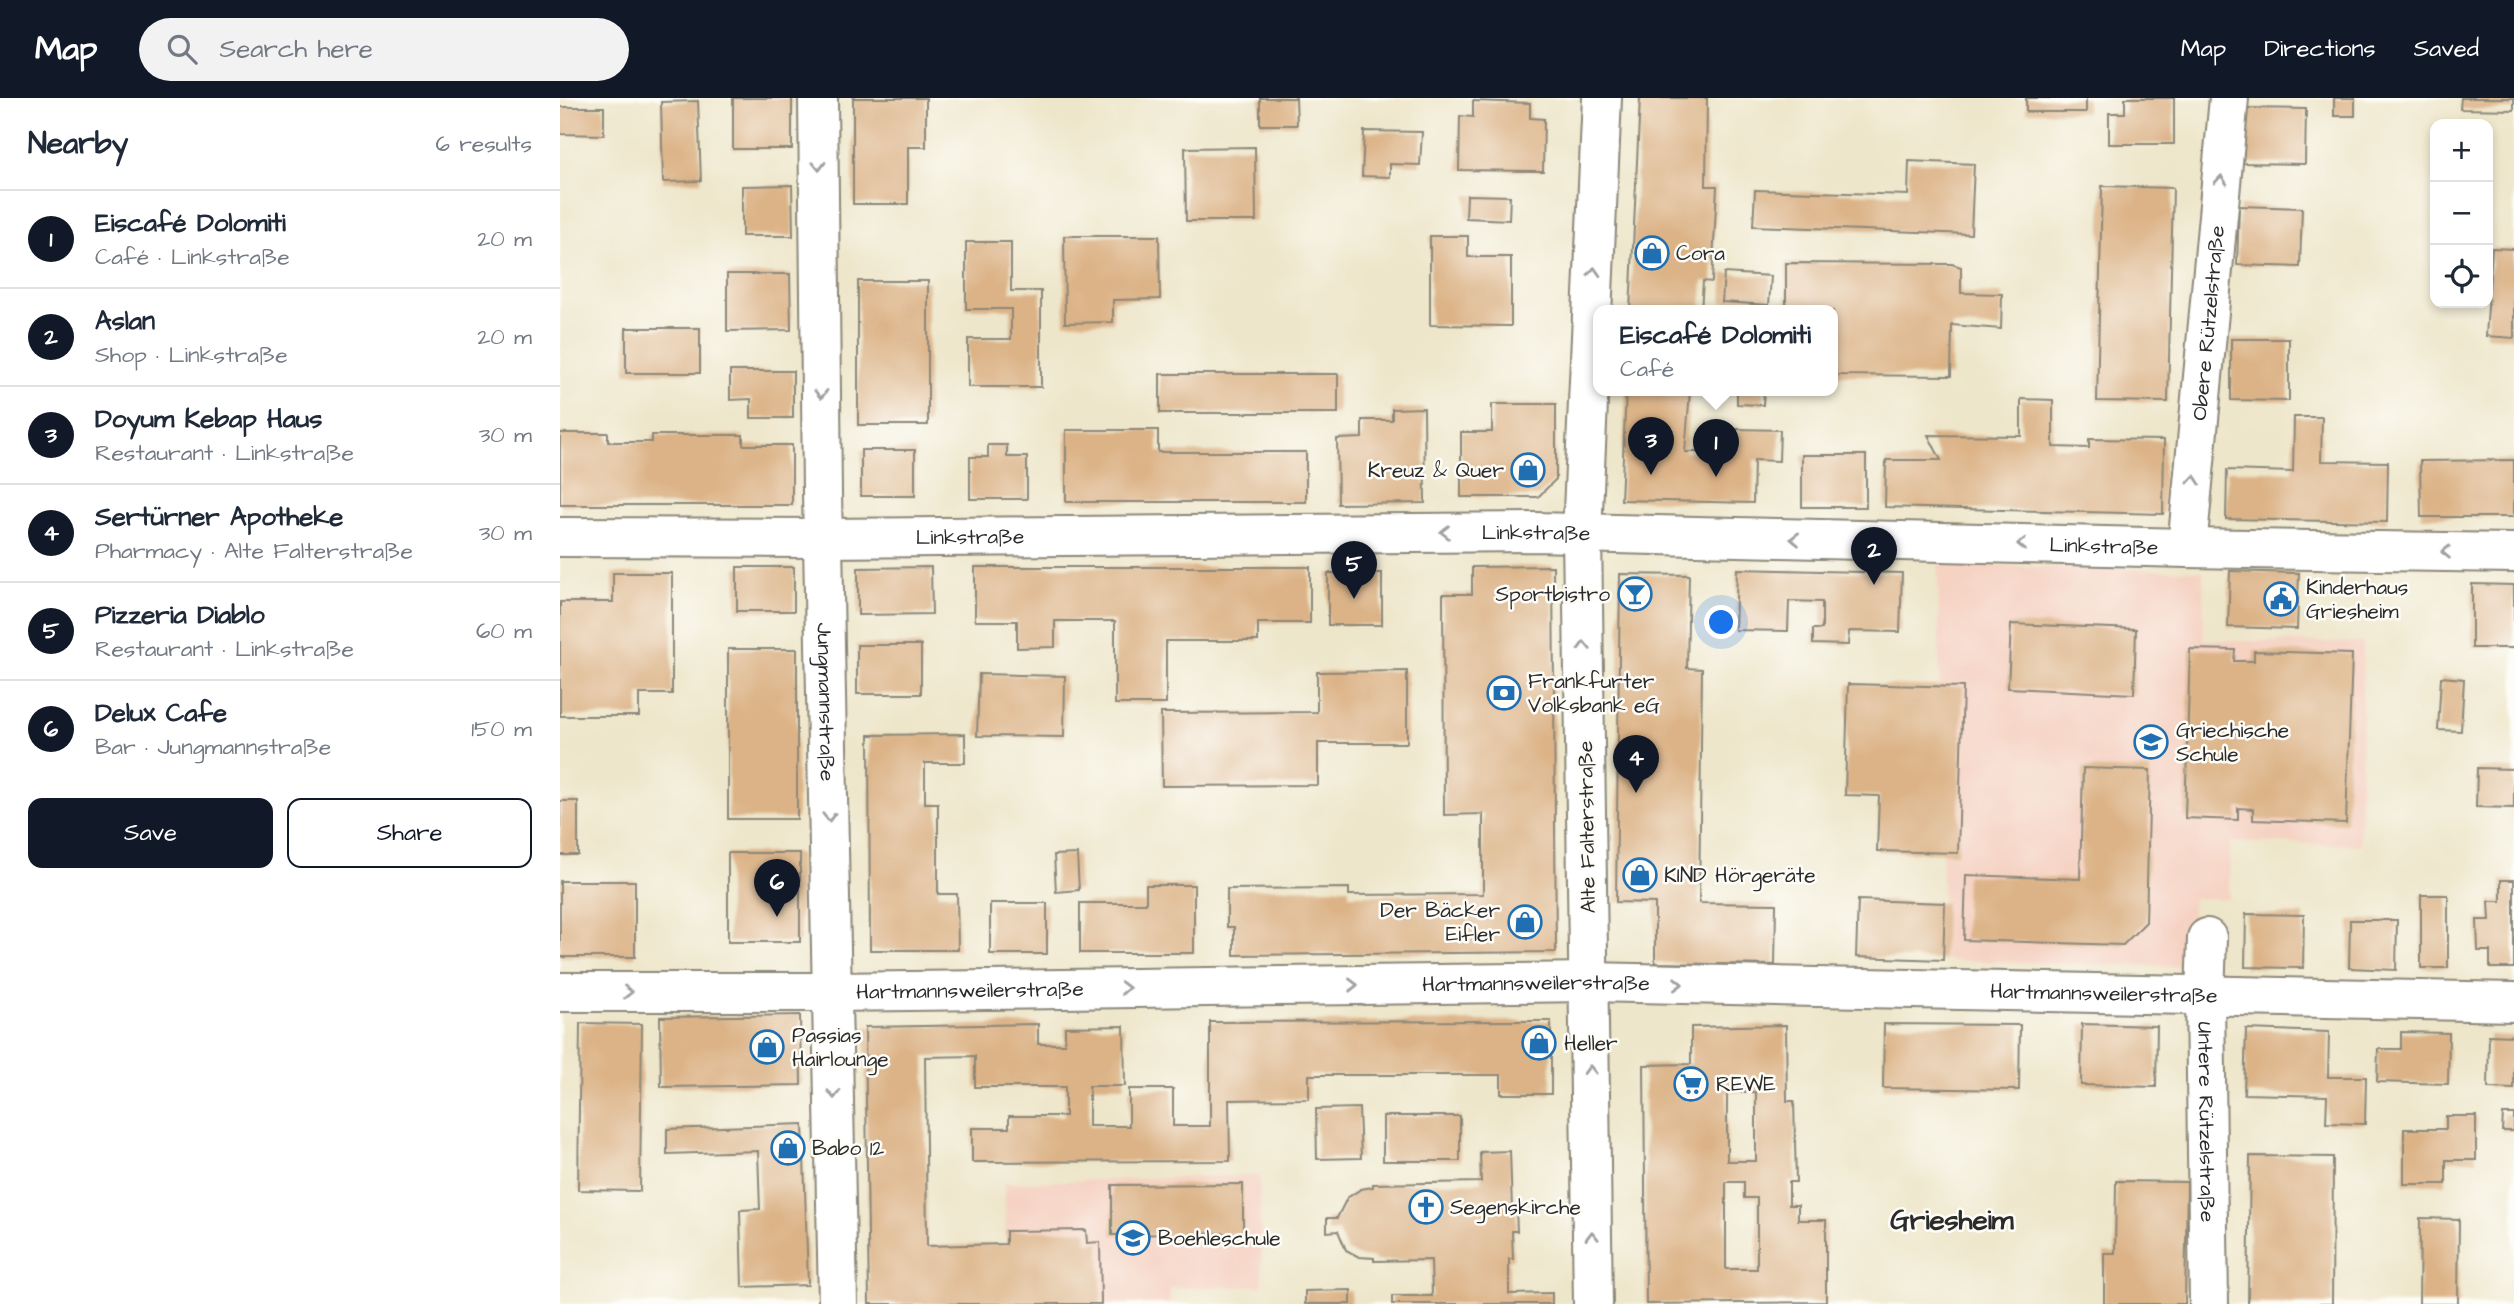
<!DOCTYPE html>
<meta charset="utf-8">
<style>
body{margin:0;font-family:"Architects Daughter",sans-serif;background:#f2f2f3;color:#1f2937}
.controls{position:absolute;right:21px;top:21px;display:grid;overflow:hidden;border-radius:14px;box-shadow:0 4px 10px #0003}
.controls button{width:63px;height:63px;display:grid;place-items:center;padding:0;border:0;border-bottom:2px solid #e0e1e3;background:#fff;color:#1f2937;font:35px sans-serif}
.you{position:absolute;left:1162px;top:525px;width:24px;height:24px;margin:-18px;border:5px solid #fff;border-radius:50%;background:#1a73e8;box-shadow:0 0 0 10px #1a73e833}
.badge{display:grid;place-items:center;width:46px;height:46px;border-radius:50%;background:#111827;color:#fff;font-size:23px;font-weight:700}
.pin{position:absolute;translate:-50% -58px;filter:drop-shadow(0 2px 4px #0008)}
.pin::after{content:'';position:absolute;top:37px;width:24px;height:21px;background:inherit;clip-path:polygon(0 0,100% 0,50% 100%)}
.popup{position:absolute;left:1033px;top:207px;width:245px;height:91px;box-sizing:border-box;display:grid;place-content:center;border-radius:14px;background:#fff;filter:drop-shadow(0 2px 5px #0005);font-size:23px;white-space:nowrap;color:#747a83}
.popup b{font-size:26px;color:#1f2937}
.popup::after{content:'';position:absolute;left:50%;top:100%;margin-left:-14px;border:14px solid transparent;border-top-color:#fff}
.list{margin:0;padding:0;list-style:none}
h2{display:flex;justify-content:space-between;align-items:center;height:91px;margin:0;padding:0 28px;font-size:30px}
h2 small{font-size:23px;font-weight:400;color:#747a83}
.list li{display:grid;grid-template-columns:46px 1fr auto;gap:21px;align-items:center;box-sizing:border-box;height:98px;padding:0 28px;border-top:2px solid #e0e1e3}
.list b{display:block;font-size:26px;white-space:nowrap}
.list p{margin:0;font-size:23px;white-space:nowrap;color:#747a83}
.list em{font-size:23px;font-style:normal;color:#747a83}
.actions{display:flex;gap:14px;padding:21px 28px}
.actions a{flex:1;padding:16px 0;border:2px solid #111827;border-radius:14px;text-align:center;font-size:24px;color:#111827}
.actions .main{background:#111827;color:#fff}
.icon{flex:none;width:38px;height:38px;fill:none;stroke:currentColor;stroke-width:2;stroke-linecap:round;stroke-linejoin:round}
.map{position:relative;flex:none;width:1954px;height:1206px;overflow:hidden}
header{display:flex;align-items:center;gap:42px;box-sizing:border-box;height:98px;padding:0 35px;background:#111827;color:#fff}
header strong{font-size:33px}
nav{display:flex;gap:38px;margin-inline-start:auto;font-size:24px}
.search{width:490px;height:63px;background:#f2f2f3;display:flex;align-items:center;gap:18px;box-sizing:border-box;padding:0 24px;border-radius:38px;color:#747a83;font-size:26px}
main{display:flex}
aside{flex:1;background:#fff}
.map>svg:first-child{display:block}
.built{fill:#f5d2c2}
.building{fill:#dcb387;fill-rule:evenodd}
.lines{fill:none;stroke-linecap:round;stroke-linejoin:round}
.minor-casing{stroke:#8c887a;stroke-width:42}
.minor{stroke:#fff;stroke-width:38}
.oneway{stroke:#a0a0a0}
.labels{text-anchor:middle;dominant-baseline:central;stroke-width:5;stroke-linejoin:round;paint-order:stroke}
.poi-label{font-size:21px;fill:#2b2b2b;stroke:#fdfcf7;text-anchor:start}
.street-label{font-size:21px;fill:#2b2b2b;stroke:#fdfcf7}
.district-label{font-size:28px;font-weight:bold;fill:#2b2b2b;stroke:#fdfcf7}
</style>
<header>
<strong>Map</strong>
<div class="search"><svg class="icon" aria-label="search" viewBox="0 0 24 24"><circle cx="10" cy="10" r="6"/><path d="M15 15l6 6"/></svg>Search here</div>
<nav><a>Map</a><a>Directions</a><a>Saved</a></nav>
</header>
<main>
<aside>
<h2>Nearby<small>6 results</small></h2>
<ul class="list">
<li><span class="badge">1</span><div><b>Eiscafé Dolomiti</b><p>Café · Linkstraße</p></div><em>20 m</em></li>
<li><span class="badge">2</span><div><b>Aslan</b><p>Shop · Linkstraße</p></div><em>20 m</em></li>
<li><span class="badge">3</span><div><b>Doyum Kebap Haus</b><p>Restaurant · Linkstraße</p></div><em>30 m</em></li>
<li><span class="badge">4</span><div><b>Sertürner Apotheke</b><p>Pharmacy · Alte Falterstraße</p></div><em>30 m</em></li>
<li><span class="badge">5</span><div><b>Pizzeria Diablo</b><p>Restaurant · Linkstraße</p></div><em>60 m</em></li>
<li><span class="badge">6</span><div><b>Delux Cafe</b><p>Bar · Jungmannstraße</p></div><em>150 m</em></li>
</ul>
<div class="actions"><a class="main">Save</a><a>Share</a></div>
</aside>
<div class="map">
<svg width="1954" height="1206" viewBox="0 0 1954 1206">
<rect width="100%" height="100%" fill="#fdfcf7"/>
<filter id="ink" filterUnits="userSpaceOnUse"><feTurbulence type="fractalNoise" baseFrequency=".0143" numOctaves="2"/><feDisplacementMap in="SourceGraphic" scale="14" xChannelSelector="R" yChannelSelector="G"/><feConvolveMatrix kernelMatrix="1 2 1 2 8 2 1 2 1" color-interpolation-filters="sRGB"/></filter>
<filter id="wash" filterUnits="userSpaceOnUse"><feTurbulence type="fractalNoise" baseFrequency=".00686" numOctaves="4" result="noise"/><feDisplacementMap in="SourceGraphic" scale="28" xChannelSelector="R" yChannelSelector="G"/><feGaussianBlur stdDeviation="1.57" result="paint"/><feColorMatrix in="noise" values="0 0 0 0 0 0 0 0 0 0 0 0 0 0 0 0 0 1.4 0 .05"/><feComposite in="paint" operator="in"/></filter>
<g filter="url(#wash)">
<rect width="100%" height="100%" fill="#eee6ca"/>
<g class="built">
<polygon points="1378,466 1643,473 1644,542 1803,545 1800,747 1670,744 1669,801 1633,800 1630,869 1383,862"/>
<polygon points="699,1077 702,1188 610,1190 610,1206 309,1206 446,1146 444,1085"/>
</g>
<g id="blocks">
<g class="building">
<rect x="173" y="0" width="59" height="51"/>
<polygon points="293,0 366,0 366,49 348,49 348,106 293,106"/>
<polygon points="700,0 736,0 737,27 700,27"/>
<polygon points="1080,0 1147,0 1146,88 1157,88 1152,184 1143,183 1141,213 1070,213"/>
<rect x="1466" y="0" width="60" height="14"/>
<polygon points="1565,0 1614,0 1614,46 1549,46 1549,15 1565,15"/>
<rect x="1774" y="0" width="21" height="18"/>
<polygon points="1901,0 1954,0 1954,12 1900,11"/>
<polygon points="138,3 141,83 103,84 101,4"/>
<polygon points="913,3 970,5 970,20 984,21 983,73 899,72 900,18 913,19"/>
<polygon points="0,9 44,9 44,37 0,36"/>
<polygon points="1680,10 1746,11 1745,66 1679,65"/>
<polygon points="804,33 862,34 860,67 830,66 830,79 802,78"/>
<polygon points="695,49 696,123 626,123 625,50"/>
<polygon points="1349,63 1414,66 1411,136 1193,128 1195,92 1348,97"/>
<polygon points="232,87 233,138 182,138 182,88"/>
<polygon points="1542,88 1613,90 1608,304 1537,303"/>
<polygon points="907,97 950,98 949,122 906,120"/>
<polygon points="1679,108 1742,110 1740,169 1677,167"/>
<polygon points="504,138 599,138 600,201 553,202 553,224 505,225"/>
<polygon points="870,138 908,138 908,159 951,159 951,228 870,227"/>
<polygon points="406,144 451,144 451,193 481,193 481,289 408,289 408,241 451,241 451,211 406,211"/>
<polygon points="1932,150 1954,151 1954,240 1926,238"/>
<polygon points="1226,165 1392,166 1401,169 1401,195 1442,196 1441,231 1392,227 1391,278 1273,277 1273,213 1226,213"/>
<polygon points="1164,175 1211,178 1209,207 1162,204"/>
<polygon points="167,176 230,176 231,232 167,233"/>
<rect x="298" y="183" width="70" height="144"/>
<rect x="66" y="230" width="74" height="45"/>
<polygon points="1671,241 1729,241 1729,303 1671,302"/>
<polygon points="170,273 233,273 233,320 191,320 191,301 170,302"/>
<rect x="600" y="276" width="178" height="39"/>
<polygon points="1066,293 1130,293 1125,354 1176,354 1177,331 1220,332 1219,363 1194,362 1193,405 1061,402"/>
<polygon points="1177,293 1204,293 1203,307 1177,306"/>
<polygon points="1461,301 1493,302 1493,349 1529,350 1529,341 1604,342 1603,416 1325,409 1326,362 1381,362 1368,337 1461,338"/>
<polygon points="932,306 996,306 996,381 978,399 901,399 901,334 932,334"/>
<polygon points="864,310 865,405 778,406 777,341 802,340 802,322 832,322 832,311"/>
<polygon points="1734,319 1762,319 1761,363 1828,364 1827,424 1666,421 1667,372 1733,374"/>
<polygon points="506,332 598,332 598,354 746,354 746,404 506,404"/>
<polygon points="0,335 48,335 48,344 92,344 92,337 183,337 183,347 232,347 232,407 0,407"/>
<polygon points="428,347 447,347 447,359 467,359 467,401 410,401 410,359 428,359"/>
<rect x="301" y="352" width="54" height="46"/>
<rect x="1242" y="357" width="64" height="52"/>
<polygon points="1954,362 1954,419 1861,419 1860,363"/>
<polygon points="993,468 996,854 674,857 674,829 667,829 667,791 789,790 789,797 923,796 923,716 884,717 883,496 912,496 912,469"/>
<rect x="177" y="469" width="57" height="44"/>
<polygon points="371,469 372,516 298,517 298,470"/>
<polygon points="415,469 750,469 750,525 698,525 698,543 606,543 606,606 555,606 555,523 495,523 495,549 457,550 457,523 415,523"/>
<polygon points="1177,471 1342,475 1340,534 1289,533 1288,547 1253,546 1253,531 1262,531 1262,504 1229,503 1228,533 1175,532"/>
<polygon points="1670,473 1739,475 1737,531 1668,529"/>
<polygon points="53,475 112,475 112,596 79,596 79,618 0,618 0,504 53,504"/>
<rect x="768" y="475" width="54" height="52"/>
<polygon points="1060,476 1129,477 1127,570 1142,571 1139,805 1216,806 1215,867 1095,865 1095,805 1056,804"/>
<polygon points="1912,486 1954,487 1954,550 1912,550"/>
<polygon points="1451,526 1576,531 1574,596 1448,590"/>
<rect x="297" y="547" width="64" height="49"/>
<rect x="168" y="551" width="69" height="170"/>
<polygon points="1630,551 1675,552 1674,563 1694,563 1694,553 1792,556 1786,725 1693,722 1693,711 1678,710 1678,722 1625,720"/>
<polygon points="847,573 847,645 758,645 758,687 602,688 601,615 757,614 757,574"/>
<polygon points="419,576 505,578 504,639 417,638"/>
<polygon points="1881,579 1904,581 1901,633 1878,632"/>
<polygon points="1288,586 1403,589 1398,755 1317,753 1319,698 1285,697"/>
<polygon points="405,636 405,665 365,665 365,705 378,705 378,796 397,796 398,852 310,852 309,637"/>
<polygon points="1523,670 1590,672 1586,824 1563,847 1404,842 1406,777 1520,781"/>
<polygon points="1917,670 1954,671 1954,710 1916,709"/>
<rect x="0" y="703" width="18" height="54"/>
<rect x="168" y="755" width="72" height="89"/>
<polygon points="517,756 519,792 496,794 494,757"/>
<polygon points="1941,782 1954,782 1954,870 1930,870 1930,853 1918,853 1917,822 1930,822 1929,803 1941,803"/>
<rect x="0" y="783" width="75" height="76"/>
<polygon points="586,787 634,787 634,855 520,855 520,805 586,805"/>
<rect x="1861" y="797" width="27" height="73"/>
<polygon points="1298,802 1385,805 1383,862 1296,859"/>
<rect x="430" y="805" width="57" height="51"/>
<polygon points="1686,816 1744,817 1743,870 1685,869"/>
<polygon points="1790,822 1837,822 1836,872 1789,870"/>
<polygon points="240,917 241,987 101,989 100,919"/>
<polygon points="991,923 991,996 941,996 941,977 749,977 749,1001 669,1002 670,1063 412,1064 412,1030 449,1030 449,1018 505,1018 505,989 415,989 415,958 365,959 367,1148 446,1146 446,1133 526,1132 527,1145 540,1144 541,1206 309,1206 305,929 478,926 478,946 505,946 505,929 564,928 565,988 529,988 529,1028 569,1028 569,991 613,991 613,1028 650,1028 650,924"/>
<polygon points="20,925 82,926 80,1093 18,1092"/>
<polygon points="1324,926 1460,927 1459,992 1323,990"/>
<polygon points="1522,926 1597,928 1596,989 1521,987"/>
<path d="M1226 927 1227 1003H1234L1236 1084H1229V1107H1238V1122H1266V1204L1086 1206 1084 967 1131 966V929ZM1167 994H1196V1063H1167ZM1166 1084H1184V1100H1197V1171H1166Z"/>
<polygon points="1686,931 1769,934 1768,979 1806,979 1805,1026 1766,1025 1767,998 1684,996"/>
<polygon points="1841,934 1889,935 1888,986 1817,984 1818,951 1841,951"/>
<polygon points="1929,937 1954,938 1954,991 1928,990"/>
<polygon points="799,1010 801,1060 757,1061 756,1011"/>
<polygon points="1943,1016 1954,1016 1954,1033 1942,1033"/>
<rect x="823" y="1018" width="77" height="45"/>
<polygon points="1886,1018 1916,1018 1916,1062 1886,1062 1886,1086 1844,1086 1844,1031 1886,1031"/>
<polygon points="243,1026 248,1187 182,1189 180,1112 200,1111 198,1053 107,1056 107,1031"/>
<polygon points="950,1053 952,1111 956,1111 957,1133 952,1133 953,1161 949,1161 949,1196 992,1195 992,1206 832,1206 832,1198 872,1198 871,1162 814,1163 814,1160 799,1159 786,1152 778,1133 767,1134 767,1120 777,1120 787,1100 801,1091 813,1089 813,1086 921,1084 920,1054"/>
<polygon points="1690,1058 1773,1059 1772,1206 1688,1206"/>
<polygon points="1556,1083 1627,1084 1625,1206 1544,1206 1544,1155 1555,1155"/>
<polygon points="683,1086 683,1135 552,1137 552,1087"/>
<polygon points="1860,1120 1899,1121 1898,1206 1859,1206"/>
<polygon points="791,1192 791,1206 745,1206 745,1193"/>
</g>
</g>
</g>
<g filter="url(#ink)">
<use href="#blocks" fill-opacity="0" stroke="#8c887a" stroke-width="2"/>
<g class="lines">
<defs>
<g id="minor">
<path id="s1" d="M258 0 262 394 278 1206"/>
<path id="s2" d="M0 439 264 440 974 434 1627 450 1954 455"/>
<path id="s3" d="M1627 450 1669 0"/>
<path id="s4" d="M1647 840 1645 899 1649 1206"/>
<path id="s5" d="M0 894H272L1029 884 1954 904"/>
<polyline points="1033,1206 1022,435 1042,0"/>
</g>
</defs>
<use href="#minor" class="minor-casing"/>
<use href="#minor" class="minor"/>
</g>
<defs><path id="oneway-chevron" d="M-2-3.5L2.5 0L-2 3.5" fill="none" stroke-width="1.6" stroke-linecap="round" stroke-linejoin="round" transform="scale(1.75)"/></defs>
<g class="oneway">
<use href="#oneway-chevron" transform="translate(259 68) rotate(89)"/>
<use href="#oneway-chevron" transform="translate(1661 82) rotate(-85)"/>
<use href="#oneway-chevron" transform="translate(1034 174) rotate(-87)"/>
<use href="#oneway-chevron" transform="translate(261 296) rotate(89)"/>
<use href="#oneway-chevron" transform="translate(1634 382) rotate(-85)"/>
<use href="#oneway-chevron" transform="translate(885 434) rotate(180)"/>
<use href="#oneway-chevron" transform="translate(1235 441) rotate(-179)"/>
<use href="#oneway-chevron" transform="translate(1462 446) rotate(-179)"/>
<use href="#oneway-chevron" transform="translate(1886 454) rotate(-179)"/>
<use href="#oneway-chevron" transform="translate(1024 548) rotate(-91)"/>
<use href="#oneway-chevron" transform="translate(269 719) rotate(89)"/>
<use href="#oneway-chevron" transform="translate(1118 886) rotate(1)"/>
<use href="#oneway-chevron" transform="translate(793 887) rotate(-1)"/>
<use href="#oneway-chevron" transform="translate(565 890) rotate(-1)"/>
<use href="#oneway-chevron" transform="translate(68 894)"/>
<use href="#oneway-chevron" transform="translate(1030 972) rotate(-91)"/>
<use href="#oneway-chevron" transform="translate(274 996) rotate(89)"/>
<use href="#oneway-chevron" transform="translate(1032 1138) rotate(-91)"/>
</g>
</g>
<defs>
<symbol id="shop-ring" viewBox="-11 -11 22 22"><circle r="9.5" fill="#fdfcf7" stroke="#1f6fb2" stroke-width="1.5"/><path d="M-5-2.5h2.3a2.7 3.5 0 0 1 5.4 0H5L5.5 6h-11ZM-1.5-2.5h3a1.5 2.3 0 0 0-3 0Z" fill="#1f6fb2"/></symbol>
<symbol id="bar-ring" viewBox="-11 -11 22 22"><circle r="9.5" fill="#fdfcf7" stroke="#1f6fb2" stroke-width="1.5"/><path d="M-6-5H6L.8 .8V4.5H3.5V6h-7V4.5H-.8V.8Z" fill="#1f6fb2"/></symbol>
<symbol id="civic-ring" viewBox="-11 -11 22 22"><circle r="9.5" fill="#fdfcf7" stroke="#1f6fb2" stroke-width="1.5"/><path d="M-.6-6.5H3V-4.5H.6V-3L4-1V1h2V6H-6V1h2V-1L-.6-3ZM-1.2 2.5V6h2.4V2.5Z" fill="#1f6fb2"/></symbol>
<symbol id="bank-ring" viewBox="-11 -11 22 22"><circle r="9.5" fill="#fdfcf7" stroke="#1f6fb2" stroke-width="1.5"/><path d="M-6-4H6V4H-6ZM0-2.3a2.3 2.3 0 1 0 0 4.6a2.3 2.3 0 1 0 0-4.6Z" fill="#1f6fb2"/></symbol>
<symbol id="school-ring" viewBox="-11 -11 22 22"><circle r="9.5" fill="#fdfcf7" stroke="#1f6fb2" stroke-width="1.5"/><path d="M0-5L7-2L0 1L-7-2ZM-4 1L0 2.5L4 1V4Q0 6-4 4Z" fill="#1f6fb2"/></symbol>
<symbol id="supermarket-ring" viewBox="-11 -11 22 22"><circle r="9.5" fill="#fdfcf7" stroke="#1f6fb2" stroke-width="1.5"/><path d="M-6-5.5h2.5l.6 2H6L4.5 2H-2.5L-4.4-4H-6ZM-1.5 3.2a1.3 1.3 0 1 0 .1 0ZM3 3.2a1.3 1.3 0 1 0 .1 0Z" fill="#1f6fb2"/></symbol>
<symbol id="church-ring" viewBox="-11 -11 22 22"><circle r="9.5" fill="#fdfcf7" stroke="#1f6fb2" stroke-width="1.5"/><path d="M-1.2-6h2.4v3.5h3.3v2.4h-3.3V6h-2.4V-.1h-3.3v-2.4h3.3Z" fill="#1f6fb2"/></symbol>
</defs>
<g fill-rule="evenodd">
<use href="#shop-ring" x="1073" y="136" width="38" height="38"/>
<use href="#shop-ring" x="949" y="353" width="38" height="38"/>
<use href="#bar-ring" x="1056" y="477" width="38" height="38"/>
<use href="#civic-ring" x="1702" y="482" width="38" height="38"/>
<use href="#bank-ring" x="925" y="576" width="38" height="38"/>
<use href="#school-ring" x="1572" y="625" width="38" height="38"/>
<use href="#shop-ring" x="1061" y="758" width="38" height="38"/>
<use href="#shop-ring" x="946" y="805" width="38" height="38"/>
<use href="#shop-ring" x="960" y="926" width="38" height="38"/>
<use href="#shop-ring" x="188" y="930" width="38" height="38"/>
<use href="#supermarket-ring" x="1112" y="967" width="38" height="38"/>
<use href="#shop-ring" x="209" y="1031" width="38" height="38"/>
<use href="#church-ring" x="847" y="1090" width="38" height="38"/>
<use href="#school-ring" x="554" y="1121" width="38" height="38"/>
</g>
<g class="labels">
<g class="poi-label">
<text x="1116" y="155">Cora</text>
<text x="944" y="372" text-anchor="end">Kreuz &amp; Quer</text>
<text x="1746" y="489">Kinderhaus<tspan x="1746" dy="24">Griesheim</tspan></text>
<text x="1050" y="496" text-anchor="end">Sportbistro</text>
<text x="968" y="583">Frankfurter<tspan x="968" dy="24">Volksbank eG</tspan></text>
<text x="1616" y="632">Griechische<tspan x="1616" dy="24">Schule</tspan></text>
<text x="1104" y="777">KIND Hörgeräte</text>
<text x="940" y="812" text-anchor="end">Der Bäcker<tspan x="940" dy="24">Eifler</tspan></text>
<text x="232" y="937">Passias<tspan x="232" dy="24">Hairlounge</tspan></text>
<text x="1004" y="945">Heller</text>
<text x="1156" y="986">REWE</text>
<text x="252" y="1050">Babo 12</text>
<text x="890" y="1109">Segenskirche</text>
<text x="598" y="1140">Boehleschule</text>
</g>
<g class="street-label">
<text stroke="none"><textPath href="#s3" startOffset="226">Obere Rützelstraße</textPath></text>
<text stroke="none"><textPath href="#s2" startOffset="976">Linkstraße</textPath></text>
<text stroke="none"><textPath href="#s2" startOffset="410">Linkstraße</textPath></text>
<text stroke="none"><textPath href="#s2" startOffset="1544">Linkstraße</textPath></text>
<text stroke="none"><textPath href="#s1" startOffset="604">Jungmannstraße</textPath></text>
<text transform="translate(1027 729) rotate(-91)">Alte Falterstraße</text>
<text stroke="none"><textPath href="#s5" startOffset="976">Hartmannsweilerstraße</textPath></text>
<text stroke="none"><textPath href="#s5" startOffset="410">Hartmannsweilerstraße</textPath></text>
<text stroke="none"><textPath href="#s5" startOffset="1544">Hartmannsweilerstraße</textPath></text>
<text stroke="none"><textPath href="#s4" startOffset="184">Untere Rützelstraße</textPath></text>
</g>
<g class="district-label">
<text x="1392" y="1122">Griesheim</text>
</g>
</g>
</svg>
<div class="controls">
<button>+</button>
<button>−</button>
<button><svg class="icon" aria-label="locate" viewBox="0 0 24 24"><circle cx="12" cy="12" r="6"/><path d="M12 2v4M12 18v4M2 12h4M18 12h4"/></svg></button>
</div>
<div class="you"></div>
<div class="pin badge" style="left:1156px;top:379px">1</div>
<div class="popup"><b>Eiscafé Dolomiti</b>Café</div>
<div class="pin badge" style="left:1314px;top:487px">2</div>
<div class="pin badge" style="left:1091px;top:377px">3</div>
<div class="pin badge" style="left:1076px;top:695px">4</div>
<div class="pin badge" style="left:794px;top:501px">5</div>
<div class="pin badge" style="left:217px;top:819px">6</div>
</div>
</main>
